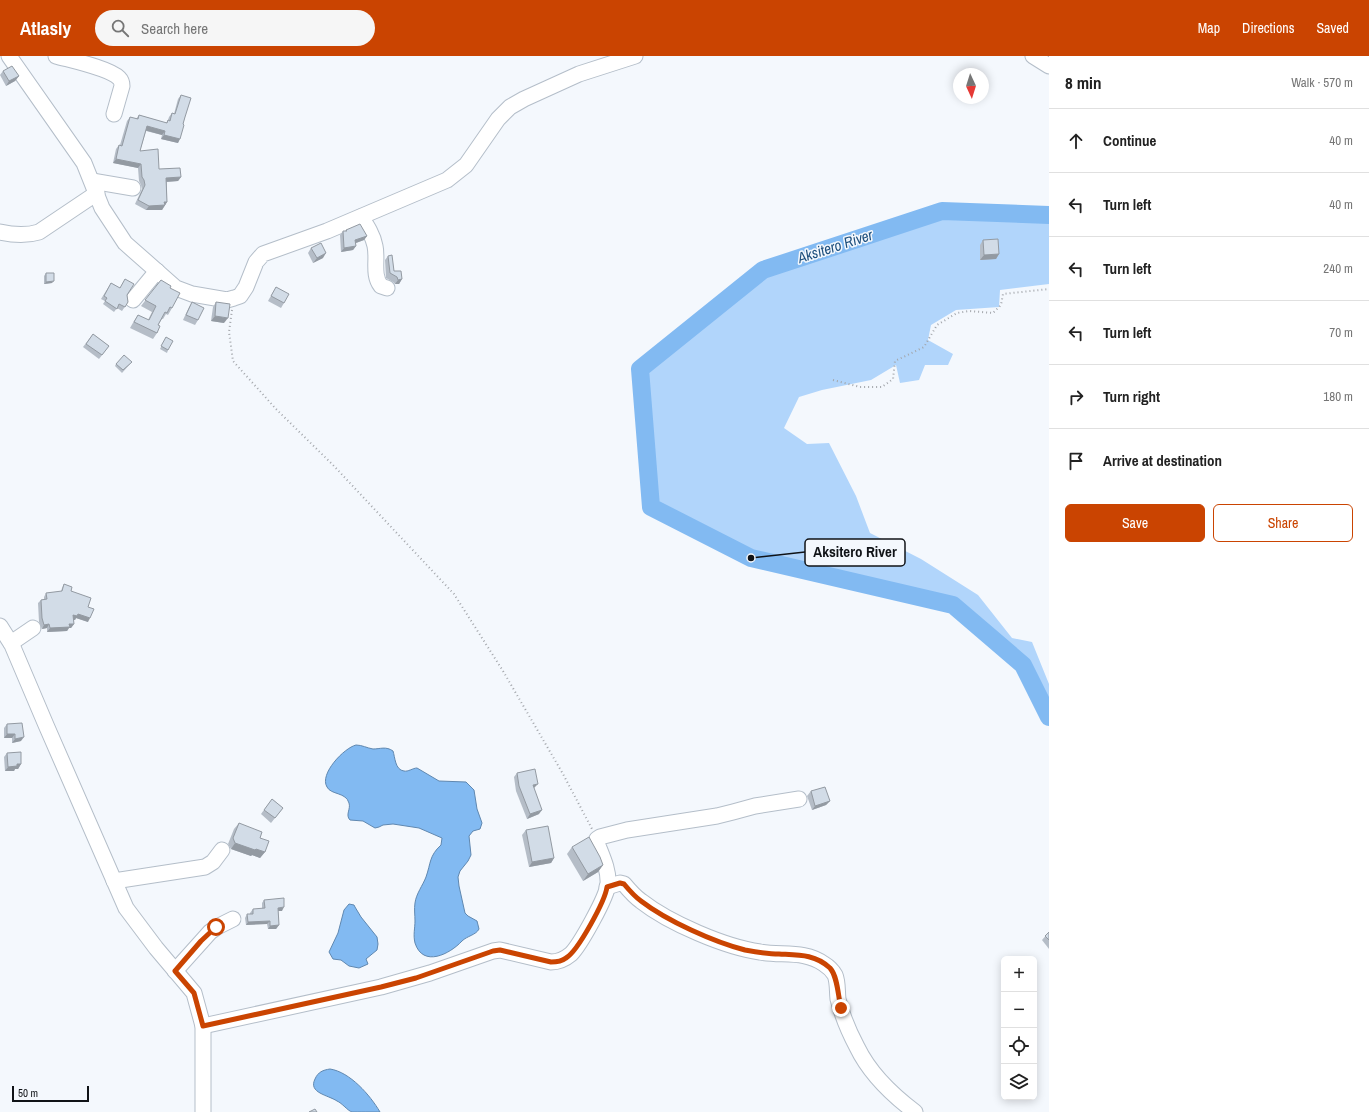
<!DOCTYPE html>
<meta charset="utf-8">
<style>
body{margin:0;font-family:"Archivo Narrow",sans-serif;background:#f6f6f6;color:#222}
.controls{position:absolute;right:12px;bottom:12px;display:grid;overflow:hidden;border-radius:6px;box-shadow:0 2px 10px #0003}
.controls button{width:36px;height:36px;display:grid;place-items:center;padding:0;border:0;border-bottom:1px solid #e0e0e0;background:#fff;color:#222;font:20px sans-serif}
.compass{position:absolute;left:953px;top:12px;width:36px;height:36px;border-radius:50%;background:#fff;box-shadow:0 2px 10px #0003;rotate:176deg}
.scale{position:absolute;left:12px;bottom:10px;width:77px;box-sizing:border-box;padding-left:4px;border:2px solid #101317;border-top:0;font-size:11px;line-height:14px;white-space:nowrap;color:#101317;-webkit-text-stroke:3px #f4f8fd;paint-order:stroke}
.stop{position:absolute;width:12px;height:12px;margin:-9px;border:3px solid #ca4401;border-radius:50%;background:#fff}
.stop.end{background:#ca4401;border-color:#fff;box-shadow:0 1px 4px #0008}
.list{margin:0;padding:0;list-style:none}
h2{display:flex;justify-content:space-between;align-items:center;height:52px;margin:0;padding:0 16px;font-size:17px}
h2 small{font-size:13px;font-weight:400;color:#767676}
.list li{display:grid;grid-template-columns:26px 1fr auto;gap:12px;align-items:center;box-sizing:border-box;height:64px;padding:0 16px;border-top:1px solid #e0e0e0}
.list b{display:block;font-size:15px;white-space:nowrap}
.list em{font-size:13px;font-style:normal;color:#767676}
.actions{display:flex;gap:8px;padding:12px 16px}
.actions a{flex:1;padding:9px 0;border:1px solid #ca4401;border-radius:6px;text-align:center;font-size:14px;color:#ca4401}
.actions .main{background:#ca4401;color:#fff}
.icon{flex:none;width:22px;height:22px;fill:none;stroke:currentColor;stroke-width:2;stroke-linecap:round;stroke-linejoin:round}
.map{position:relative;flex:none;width:1049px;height:1056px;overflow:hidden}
header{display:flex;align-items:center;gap:24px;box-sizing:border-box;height:56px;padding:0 20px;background:#ca4401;color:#fff}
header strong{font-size:19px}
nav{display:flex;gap:22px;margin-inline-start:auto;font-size:14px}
.search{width:280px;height:36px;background:#f6f6f6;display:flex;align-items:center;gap:10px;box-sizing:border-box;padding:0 14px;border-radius:22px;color:#767676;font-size:15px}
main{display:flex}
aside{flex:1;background:#fff}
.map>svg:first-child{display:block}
.green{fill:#b1d5fb}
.water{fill:#82baf2;stroke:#6088b0}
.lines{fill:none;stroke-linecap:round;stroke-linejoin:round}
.river{stroke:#82baf2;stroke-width:18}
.minor-casing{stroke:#b4bec9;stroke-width:17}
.path{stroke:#a3a6ab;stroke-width:2;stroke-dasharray:1 3;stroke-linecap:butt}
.minor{stroke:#fff;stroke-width:15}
.wall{fill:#b5bdc7}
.shaded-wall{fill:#939aa2}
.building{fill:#d2dce7;stroke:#939aa2}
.route{stroke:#ca4401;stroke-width:5}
.labels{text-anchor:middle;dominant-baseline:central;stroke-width:3;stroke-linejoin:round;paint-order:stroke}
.water-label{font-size:15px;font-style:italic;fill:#1e507e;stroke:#f4f8fd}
.leader{fill:none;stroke:#101317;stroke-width:1.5}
.callout-dot{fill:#101317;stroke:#f4f8fd;stroke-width:1.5}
.callout{fill:#f4f8fd;stroke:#101317;stroke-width:1.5}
.callout-label{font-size:15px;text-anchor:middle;font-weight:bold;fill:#101317}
</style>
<header>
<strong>Atlasly</strong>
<div class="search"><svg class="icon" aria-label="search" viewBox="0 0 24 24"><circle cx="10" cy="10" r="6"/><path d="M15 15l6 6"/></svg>Search here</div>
<nav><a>Map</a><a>Directions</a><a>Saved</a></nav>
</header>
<main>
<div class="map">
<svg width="1049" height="1056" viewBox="0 0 1049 1056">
<rect width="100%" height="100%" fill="#f4f8fd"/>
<polygon class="green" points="942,155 1049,159 1049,228 1000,234 999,251 956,254 931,269 928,284 953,298 948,309 925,309 919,324 900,327 896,309 871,324 822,334 799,341 784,372 807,388 829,387 856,440 870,477 921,503 978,539 1012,582 1032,586 1049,628 1049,661 1023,609 953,549 751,502 651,451 640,313 763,214"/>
<g class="water">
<path d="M356 689C362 689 367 692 373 693 380 693 386 690 393 695 395 701 395 714 404 715 408 716 413 712 417 712L439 725 466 726 474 734 477 753 482 767 480 773 473 775 469 780 471 799 468 805 460 815 458 821 459 830 465 857 468 860 477 865 479 873C476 879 467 880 462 885 450 898 423 912 415 887 413 879 415 872 415 865 415 859 414 853 415 847 416 838 423 829 426 821 431 807 429 800 441 789L442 782 419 772 393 768 383 769 379 771 375 772 363 765 350 764C345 759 351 753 349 747 346 736 331 739 327 731 319 718 344 692 356 689Z"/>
<polygon points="349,848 354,849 355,851 361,861 377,881 378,888 377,894 366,903 368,908 359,912 349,910 341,904 333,903 329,896 338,877 344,854"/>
<path d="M330 1013C350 1016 370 1039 380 1056 375 1056 356 1056 352 1056 348 1055 342 1047 337 1045 328 1039 308 1037 315 1023 318 1016 323 1014 330 1013Z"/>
</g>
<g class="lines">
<polyline class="river" points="1049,159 942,155 763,214 640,313 651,451 751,502 953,549 1023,609 1049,661"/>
<defs>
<g id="minor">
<polyline points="9,0 84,107 102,152 125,187 176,232 192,238 227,244 234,242 240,240 246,231 256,206 263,198 327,175 447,124 466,109 498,63 510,51 524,43 579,18 635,0"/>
<path d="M56 0C70 4 109 12 119 22 122 25 122 27 122 30L114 58"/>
<polyline points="1033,0 1049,10"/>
<polyline points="92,125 133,132"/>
<path d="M361 161C367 170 373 179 375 190 378 203 372 219 381 230L387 232"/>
<path d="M0 176C13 179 26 180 39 176L97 137"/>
<polyline points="133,244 157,215"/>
<polyline points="0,570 12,589 46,669 126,852 156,892 194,937 203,970 203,1056"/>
<polyline points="11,587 33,572"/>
<polyline points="114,825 205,811 213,806 222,794"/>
<path d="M607 831 620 827 624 828C629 834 634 840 641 845 669 867 725 891 760 896 782 900 805 894 824 908 829 911 832 914 835 919 838 926 837 935 838 943 842 959 849 976 857 991 870 1018 891 1038 915 1056"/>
<polyline points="175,915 210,876 217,871 233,863"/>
<path d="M203 970 381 931 430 917 493 895 500 894 551 906C559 906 565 903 571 898 580 889 607 841 608 828 609 814 602 800 597 787V783L600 781 627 774 717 760 733 756 755 750 799 743"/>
</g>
</defs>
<use href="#minor" class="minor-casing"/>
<g class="path">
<polyline points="232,254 229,276 233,305 276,353 333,409 454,538 503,615 563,718 592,773"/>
<polyline points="833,324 860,331 882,331 893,323 895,305 924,291 937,269 957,257 969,255 993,257 1001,249 1003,238 1049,233"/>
</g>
<use href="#minor" class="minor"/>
</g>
<g class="wall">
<polygon points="3,15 19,20 15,25 6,30 0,19"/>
<polygon points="181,39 185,61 178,87 161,83 162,79 146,75 140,95 159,113 181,121 178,125 167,126 167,146 162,154 146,154 135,148 142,133 141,129 139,125 138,112 113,107 116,93 119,89 120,89 127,65 130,61 136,63 139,59 166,67 168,64 169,61 172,57 174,58 178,43"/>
<polygon points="346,174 367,180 364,184 356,187 356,190 353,194 341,196 340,179 343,175 345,175"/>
<polygon points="983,184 999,198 996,203 980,204 980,189"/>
<polygon points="311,192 323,202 313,207 308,197"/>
<polygon points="388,200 394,215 402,223 399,228 395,228 393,226 386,222 385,204"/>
<polygon points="46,217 52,227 44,228 44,220"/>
<polygon points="125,223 127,239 128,246 122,255 117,252 114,256 103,248 105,245 101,243 111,227 120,232"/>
<polygon points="161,224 170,232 172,252 168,259 166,258 163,263 162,263 158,269 157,277 153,283 130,272 134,265 138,259 148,264 152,256 141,250"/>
<polygon points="276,231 284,247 281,252 268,245"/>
<polygon points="192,246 198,264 195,269 183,264 189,251"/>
<polygon points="216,246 224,267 211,265 213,251"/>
<polygon points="93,278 109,290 99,303 83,291"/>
<polygon points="166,281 168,294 167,297 160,293"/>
<polygon points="116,308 130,308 122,317 115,310"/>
<polygon points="64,528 88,551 88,566 76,562 75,564 73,564 74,568 71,572 69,572 67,575 47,576 47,572 42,573 39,566 38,547 41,544 44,543 44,541 46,537 61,536 62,532"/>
<polygon points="7,668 21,685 12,687 12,682 4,682 4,672"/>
<polygon points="7,697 21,708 18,713 15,713 14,715 5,715 4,701"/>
<polygon points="517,717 534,732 539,758 527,763 516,735 514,721"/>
<polygon points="811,735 830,745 826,749 812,754 807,740"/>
<polygon points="272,743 283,752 271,767 261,758"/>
<polygon points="239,767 260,782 265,796 260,802 252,799 251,800 231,793 228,788 234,773"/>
<polygon points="526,774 554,802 551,807 529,811 522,779"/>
<polygon points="572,791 603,809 598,816 583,825 567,798"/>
<polygon points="264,844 282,855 278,855 279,869 276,873 268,873 267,868 246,869 245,862 247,858 250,858 250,857 253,853 262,853 262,847"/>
<polygon points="1049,876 1049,893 1042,884"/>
</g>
<g class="shaded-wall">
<polygon points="19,20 15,25 6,30 9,25"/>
<polygon points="147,70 165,75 162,79 144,74"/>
<polygon points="164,79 180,83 178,87 161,83"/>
<polygon points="116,103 141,108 138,112 113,107"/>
<polygon points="181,121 178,125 164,126 166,122"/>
<polygon points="164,146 167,146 162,154 146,154 149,150"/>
<polygon points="367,180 364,184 353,188 355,184"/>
<polygon points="356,190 353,194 341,196 344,192"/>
<polygon points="326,197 323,202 313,207 317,202"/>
<polygon points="999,198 996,203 980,204 984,199"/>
<polygon points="402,223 399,228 395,228 398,224"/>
<polygon points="54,225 52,227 44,228 46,226"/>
<polygon points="215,260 228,262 224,267 211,265"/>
<polygon points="78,558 90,562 88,566 76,562 75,564 71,563 73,559"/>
<polygon points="49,568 47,572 42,573 44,569"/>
<polygon points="69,568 74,568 71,572 69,572 67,575 47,576 50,572"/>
<polygon points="7,678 15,678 12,682 4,682"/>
<polygon points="24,681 21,685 12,687 15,683"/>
<polygon points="17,708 21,708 18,713 15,713 14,715 5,715 8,711"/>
<polygon points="538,728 534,732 529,733 533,729"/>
<polygon points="830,745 826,749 812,754 815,750"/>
<polygon points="542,754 539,758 527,763 530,758"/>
<polygon points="235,787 256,793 265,796 260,802 252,799 251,800 231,793"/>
<polygon points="554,802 551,807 529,811 532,806"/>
<polygon points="603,809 598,816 583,825 588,818"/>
<polygon points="284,851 282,855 275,855 278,852"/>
<polygon points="270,865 267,868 246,869 248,866"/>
<polygon points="279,869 276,873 268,873 270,870"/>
</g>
<g class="building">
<polygon points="12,10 19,20 9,25 3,15"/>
<polygon points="181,39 191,42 185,61 183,68 184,69 180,83 164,79 165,75 147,70 140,95 158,93 159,113 180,112 181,121 166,122 167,146 164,146 165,149 149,150 138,144 145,129 144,124 142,121 141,108 116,103 119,89 122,90 130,61 138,63 139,59 167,67 168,64 170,65 172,57 175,58"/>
<polygon points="360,168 367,180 355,184 356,190 344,192 343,175 347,175 346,174"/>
<polygon points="998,183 999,198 984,199 983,184"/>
<polygon points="321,187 326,197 317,202 311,192"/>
<polygon points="392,199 394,215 401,215 402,223 398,224 397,221 390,217 388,200"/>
<polygon points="46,217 54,217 54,225 46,226"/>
<polygon points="125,223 134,228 127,239 128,246 125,251 119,248 117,253 105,245 107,242 104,240 111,227 120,232"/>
<polygon points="161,224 171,230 170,232 180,237 172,252 170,251 167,257 165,256 158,269 160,270 157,277 134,266 138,259 149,264 156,250 145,244"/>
<polygon points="276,231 289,238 284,247 271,240"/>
<polygon points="192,246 204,252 198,264 186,259"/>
<polygon points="216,246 230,248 228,262 215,260"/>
<polygon points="93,278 109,290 102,299 86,288"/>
<polygon points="166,281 173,285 168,294 161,290"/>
<polygon points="124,299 132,306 123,314 116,308"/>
<polygon points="64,528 72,531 71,535 91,542 88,551 94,553 90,562 78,558 77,560 73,559 74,568 69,568 70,571 50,572 49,568 44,569 42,562 41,544 47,543 46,537 62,535"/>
<polygon points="22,667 24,681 15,683 15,678 7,678 7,668"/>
<polygon points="21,696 21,708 17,708 17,710 8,711 7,697"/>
<polygon points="535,713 538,728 533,729 542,754 530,758 519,730 517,717"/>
<polygon points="825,731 830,745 815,750 811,735"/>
<polygon points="272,743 283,752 275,762 264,754"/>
<polygon points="239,767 262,776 260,782 269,785 265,796 256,793 255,794 235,787 233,782"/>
<polygon points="548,770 554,802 532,806 526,774"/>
<polygon points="589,781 600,801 603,809 588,818 572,791"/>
<polygon points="284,842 284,851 278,852 279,869 270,870 270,865 248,866 247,858 253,858 253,853 265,852 264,844"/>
<polygon points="1049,876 1049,884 1045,880"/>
<polygon points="315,1053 317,1056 309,1056"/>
</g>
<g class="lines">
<path class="route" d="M216 871 201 885 175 915 194 937 203 970 381 931 416 922 493 895 500 894 551 906C557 906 562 905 566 902 578 895 605 845 607 831L620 827 624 828C629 834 634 840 641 845 667 865 714 886 745 894 756 896 768 898 779 898 798 899 815 898 830 912 838 921 838 941 841 952"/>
</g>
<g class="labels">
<g class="water-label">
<text transform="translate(835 190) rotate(-18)">Aksitero River</text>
</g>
</g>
<path class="leader" d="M751 502L805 496"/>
<circle class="callout-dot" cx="751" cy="502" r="4"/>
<rect class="callout" x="805" y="483" width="100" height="27" rx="4"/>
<g class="callout-label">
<text x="855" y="501">Aksitero River</text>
</g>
</svg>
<div class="controls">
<button>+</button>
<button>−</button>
<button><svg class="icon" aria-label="locate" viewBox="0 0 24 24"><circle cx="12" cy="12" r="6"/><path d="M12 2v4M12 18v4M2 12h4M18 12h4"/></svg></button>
<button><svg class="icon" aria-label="layers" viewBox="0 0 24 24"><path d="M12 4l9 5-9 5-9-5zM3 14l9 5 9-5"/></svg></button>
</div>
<svg class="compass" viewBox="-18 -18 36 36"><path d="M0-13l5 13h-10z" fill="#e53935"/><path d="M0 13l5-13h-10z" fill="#767676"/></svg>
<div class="scale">50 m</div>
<div class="stop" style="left:216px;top:871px"></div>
<div class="stop end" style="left:841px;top:952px"></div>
</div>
<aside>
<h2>8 min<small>Walk · 570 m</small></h2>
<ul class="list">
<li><svg class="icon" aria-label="ahead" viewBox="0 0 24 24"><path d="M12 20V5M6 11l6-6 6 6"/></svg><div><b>Continue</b></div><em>40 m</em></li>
<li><svg class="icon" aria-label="left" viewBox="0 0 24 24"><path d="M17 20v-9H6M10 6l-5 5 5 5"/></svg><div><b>Turn left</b></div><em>40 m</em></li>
<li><svg class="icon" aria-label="left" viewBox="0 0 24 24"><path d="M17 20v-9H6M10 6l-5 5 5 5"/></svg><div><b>Turn left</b></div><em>240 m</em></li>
<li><svg class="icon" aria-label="left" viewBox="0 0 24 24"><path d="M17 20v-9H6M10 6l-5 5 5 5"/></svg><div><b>Turn left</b></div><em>70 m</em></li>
<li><svg class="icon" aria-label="right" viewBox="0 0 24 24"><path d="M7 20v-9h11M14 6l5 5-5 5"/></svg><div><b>Turn right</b></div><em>180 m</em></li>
<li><svg class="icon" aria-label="arrive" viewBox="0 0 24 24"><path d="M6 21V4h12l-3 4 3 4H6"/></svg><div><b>Arrive at destination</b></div></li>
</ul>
<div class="actions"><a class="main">Save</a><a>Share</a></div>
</aside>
</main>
